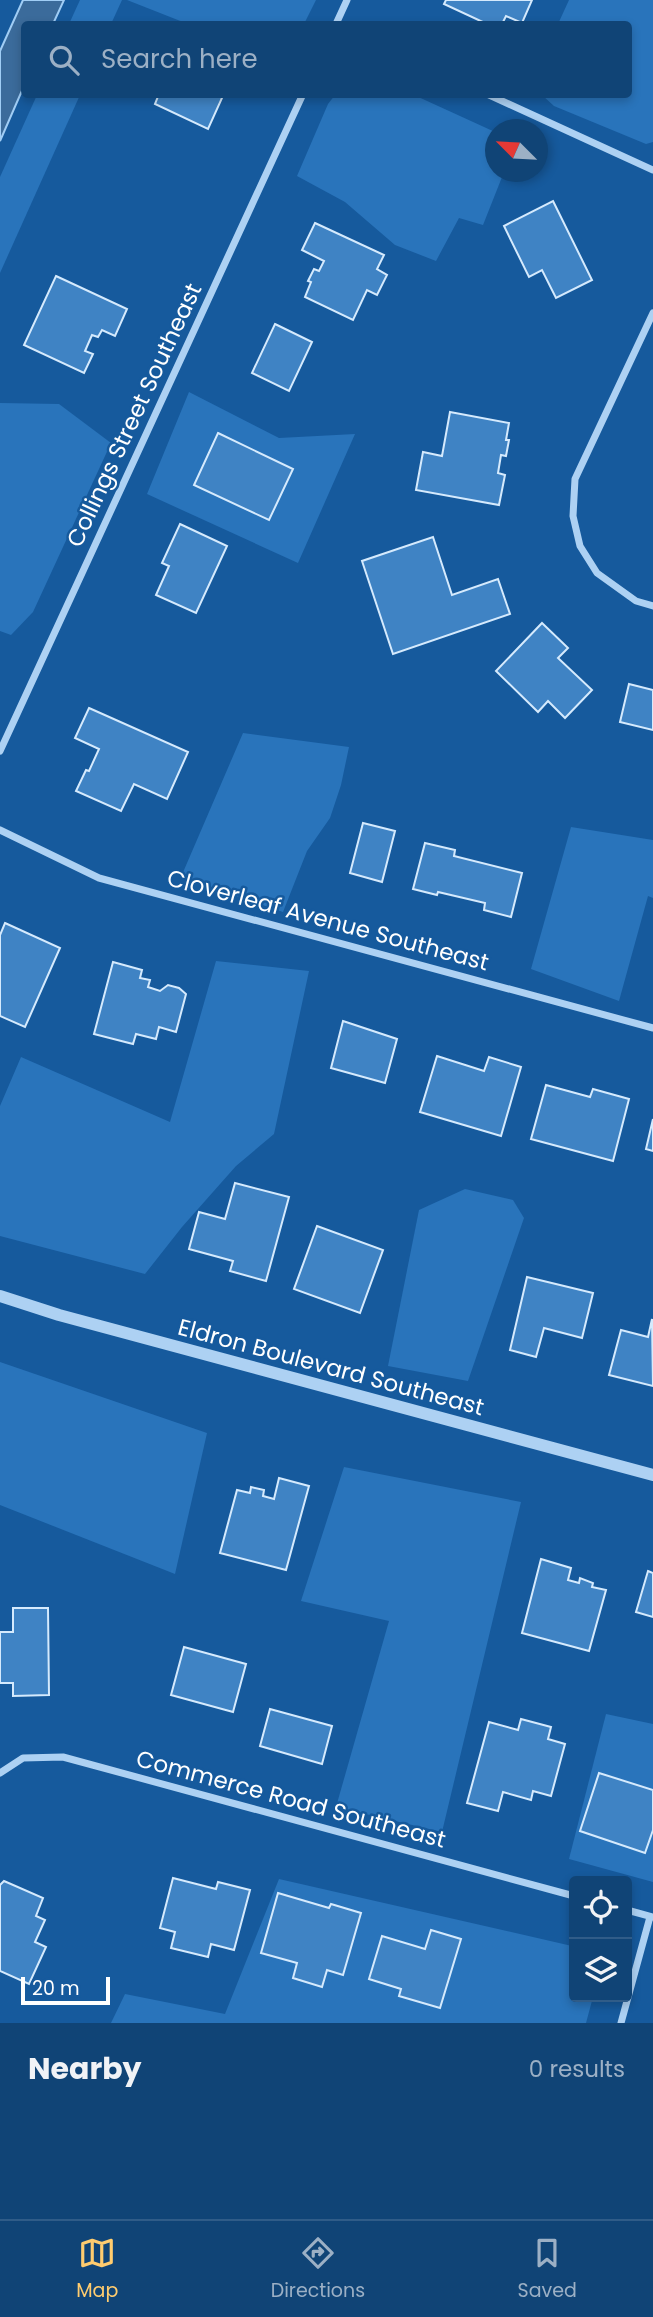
<!DOCTYPE html>
<style>
body{margin:0;font-family:Poppins,sans-serif;background:#194b7b;color:#f1f3f6}
.controls{position:absolute;right:21px;bottom:21px;display:grid;overflow:hidden;border-radius:7px;box-shadow:0 4px 10px #0003}
.controls button{width:63px;height:63px;display:grid;place-items:center;padding:0;border:0;border-bottom:2px solid #305c88;background:#104476;color:#f1f3f6;font:35px sans-serif}
.compass{position:absolute;left:485px;top:119px;width:63px;height:63px;border-radius:50%;background:#104476;box-shadow:0 4px 10px #0003;rotate:294deg}
.scale{position:absolute;left:21px;bottom:18px;width:89px;box-sizing:border-box;padding-left:7px;border:4px solid #fff;border-top:0;font-size:19px;line-height:24px;white-space:nowrap;color:#fff;-webkit-text-stroke:5px #165a9d;paint-order:stroke}
.list{margin:0;padding:0;list-style:none}
h2{display:flex;justify-content:space-between;align-items:center;height:91px;margin:0;padding:0 28px;font-size:30px}
h2 small{font-size:23px;font-weight:400;color:#9cb0c5}
.icon{flex:none;width:38px;height:38px;fill:none;stroke:currentColor;stroke-width:2;stroke-linecap:round;stroke-linejoin:round}
.map{position:relative;flex:none;width:653px;height:2023px;overflow:hidden}
.search{position:absolute;background:#104476;box-shadow:0 4px 10px #0003;left:21px;right:21px;top:21px;height:77px;display:flex;align-items:center;gap:18px;box-sizing:border-box;padding:0 24px;border-radius:7px;color:#9cb0c5;font-size:26px}
.sheet{height:196px;background:#104476}
nav{display:flex;justify-content:space-around;align-items:center;box-sizing:border-box;height:98px;border-top:2px solid #305c88;background:#104476;font-size:19px;color:#9cb0c5}
nav a{display:grid;justify-items:center;gap:4px}
nav .on{color:#ffcc6f}
.map>svg:first-child{display:block}
.green{fill:#2974bb}
.water{fill:#3b6b9b;stroke:#a0cdf5;stroke-width:2}
.building{fill:#3f83c4;stroke:#d5eafd;stroke-width:2}
.lines{fill:none;stroke-linecap:round;stroke-linejoin:round}
.minor{stroke:#add1f3;stroke-width:7}
.tertiary{stroke:#add1f3;stroke-width:12}
.labels{text-anchor:middle;dominant-baseline:central;stroke-width:5;stroke-linejoin:round;paint-order:stroke}
.street-label{font-size:23px;fill:#fff;stroke:#165a9d}
</style>
<div class="map">
<svg width="653" height="2023" viewBox="0 0 653 2023">
<rect width="100%" height="100%" fill="#165a9d"/>
<g class="green">
<polygon points="80,0 122,0 111,24 69,24"/>
<polygon points="127,0 316,0 304,24 188,24"/>
<polygon points="569,0 653,0 653,142 646,144 554,106 542,95 628,94 628,24 558,24"/>
<polygon points="37,95 80,95 0,273 0,177"/>
<polygon points="335,95 414,95 495,132 496,172 504,172 483,225 459,218 436,261 395,245 345,202 297,176 328,104"/>
<polygon points="189,392 279,438 355,434 298,563 147,494"/>
<polygon points="0,403 59,404 111,443 33,612 11,635 0,631"/>
<polygon points="243,733 349,747 341,785 330,818 307,851 283,912 181,877"/>
<polygon points="571,827 653,840 653,898 648,896 619,1001 531,969"/>
<polygon points="216,961 309,971 274,1134 236,1166 182,1227 145,1274 0,1236 0,1106 21,1057 170,1122"/>
<polygon points="465,1189 513,1200 524,1218 468,1381 388,1366 419,1210"/>
<polygon points="0,1362 207,1433 175,1574 0,1505"/>
<polygon points="344,1467 521,1502 442,1832 336,1807 389,1621 301,1601"/>
<polygon points="606,1714 653,1724 653,1882 569,1859"/>
<polygon points="279,1879 572,1946 574,1950 574,1997 593,1997 586,2023 111,2023 125,1994 225,2014"/>
</g>
<polygon class="water" points="23,0 64,0 53,24 24,24 24,86 0,141 0,51"/>
<g class="building">
<polygon points="446,0 532,0 522,23 506,16 502,24 487,24 444,4"/>
<polygon points="159,94 215,94 222,98 208,129 155,104"/>
<polygon points="553,201 592,280 556,298 542,270 529,277 504,226"/>
<polygon points="315,223 384,255 377,269 387,275 377,295 367,290 353,320 305,297 311,282 308,281 314,269 319,271 324,261 302,250"/>
<polygon points="56,276 127,309 115,336 102,330 98,337 92,335 85,351 93,354 84,373 24,345"/>
<polygon points="275,324 312,342 289,391 252,373"/>
<polygon points="450,412 509,423 506,440 509,440 506,456 501,455 498,473 505,475 499,505 416,490 423,452 442,456"/>
<polygon points="218,433 293,469 269,520 194,485"/>
<polygon points="180,524 227,546 196,613 156,595 169,566 162,563"/>
<polygon points="433,537 452,595 498,579 510,614 393,654 362,561"/>
<polygon points="542,623 568,648 558,658 592,690 565,718 548,701 538,712 496,671"/>
<polygon points="629,684 653,690 653,730 620,722"/>
<polygon points="89,708 188,752 167,799 134,784 121,811 76,791 86,770 89,771 99,749 75,738"/>
<polygon points="363,823 395,831 382,882 350,873"/>
<polygon points="425,843 455,850 454,856 522,873 511,917 484,910 485,903 438,892 437,895 413,889"/>
<polygon points="5,923 60,948 25,1027 0,1016 0,935"/>
<polygon points="113,962 142,970 140,978 150,980 148,987 160,991 168,985 179,988 186,994 176,1032 159,1027 156,1039 136,1034 133,1044 94,1034"/>
<polygon points="343,1021 397,1039 385,1083 331,1068"/>
<polygon points="437,1056 484,1071 489,1057 521,1067 501,1136 420,1112"/>
<polygon points="546,1085 590,1097 593,1089 629,1099 613,1161 531,1139"/>
<polygon points="653,1119 653,1151 646,1149"/>
<polygon points="235,1183 289,1197 266,1281 230,1271 233,1261 189,1249 199,1212 225,1219"/>
<polygon points="317,1226 383,1250 360,1313 294,1289"/>
<polygon points="527,1277 593,1293 582,1338 544,1328 536,1357 510,1350"/>
<polygon points="652,1319 653,1386 609,1375 621,1330 648,1337"/>
<polygon points="279,1478 309,1486 286,1570 220,1553 237,1490 250,1493 251,1487 264,1490 263,1496 274,1499"/>
<polygon points="541,1559 571,1568 568,1580 579,1583 580,1578 593,1583 592,1587 606,1590 589,1651 522,1633"/>
<polygon points="648,1571 653,1573 653,1617 636,1612"/>
<polygon points="13,1608 48,1608 49,1695 13,1696 13,1683 0,1683 0,1632 13,1632"/>
<polygon points="184,1647 246,1664 233,1712 171,1695"/>
<polygon points="270,1709 332,1726 322,1764 260,1746"/>
<polygon points="521,1719 551,1727 548,1739 565,1744 551,1796 533,1791 531,1800 503,1792 498,1811 467,1803 489,1722 518,1730"/>
<polygon points="599,1773 653,1790 653,1830 645,1853 580,1831"/>
<polygon points="173,1878 216,1889 218,1882 250,1890 234,1950 211,1944 208,1957 171,1948 175,1932 160,1928"/>
<polygon points="4,1881 43,1898 36,1916 45,1920 35,1942 46,1947 29,1984 0,1971 0,1885"/>
<polygon points="278,1893 329,1908 331,1904 361,1913 343,1975 327,1970 322,1987 293,1978 297,1963 261,1953"/>
<polygon points="431,1930 461,1939 440,2008 399,1996 401,1989 369,1979 382,1936 425,1949"/>
</g>
<g class="lines">
<g class="minor">
<polyline points="336,24 347,0"/>
<polyline points="487,94 653,170"/>
<polyline points="653,313 575,479 573,516 580,546 597,573 636,601 653,606"/>
<polyline points="0,751 303,94"/>
<polyline points="0,830 99,878 653,1028"/>
<polyline points="0,1773 23,1758 63,1757 574,1896"/>
<polyline points="627,1910 653,1917"/>
<polyline points="621,2023 650,1917"/>
</g>
<polyline class="tertiary" points="0,1296 59,1315 653,1475"/>
</g>
<g class="labels">
<g class="street-label">
<text transform="translate(134 415) rotate(-65)">Collings Street Southeast</text>
<text transform="translate(328 920) rotate(15)">Cloverleaf Avenue Southeast</text>
<text transform="translate(331 1367) rotate(15)">Eldron Boulevard Southeast</text>
<text transform="translate(291 1799) rotate(15)">Commerce Road Southeast</text>
</g>
</g>
</svg>
<div class="controls">
<button><svg class="icon" aria-label="locate" viewBox="0 0 24 24"><circle cx="12" cy="12" r="6"/><path d="M12 2v4M12 18v4M2 12h4M18 12h4"/></svg></button>
<button><svg class="icon" aria-label="layers" viewBox="0 0 24 24"><path d="M12 4l9 5-9 5-9-5zM3 14l9 5 9-5"/></svg></button>
</div>
<svg class="compass" viewBox="-18 -18 36 36"><path d="M0-13l5 13h-10z" fill="#e53935"/><path d="M0 13l5-13h-10z" fill="#9cb0c5"/></svg>
<div class="scale">20 m</div>
<div class="search"><svg class="icon" aria-label="search" viewBox="0 0 24 24"><circle cx="10" cy="10" r="6"/><path d="M15 15l6 6"/></svg>Search here</div>
</div>
<section class="sheet">
<h2>Nearby<small>0 results</small></h2>
<ul class="list">
</ul>
</section>
<nav>
<a class="on"><svg class="icon" aria-label="map" viewBox="0 0 24 24"><path d="M3 6l6-2 6 2 6-2v14l-6 2-6-2-6 2zM9 4v14M15 6v14"/></svg>Map</a>
<a><svg class="icon" aria-label="directions" viewBox="0 0 24 24"><path d="M12 3l9 9-9 9-9-9zM9 14v-3h6M13 9l2 2-2 2"/></svg>Directions</a>
<a><svg class="icon" aria-label="saved" viewBox="0 0 24 24"><path d="M7 4h10v16l-5-4-5 4z"/></svg>Saved</a>
</nav>
